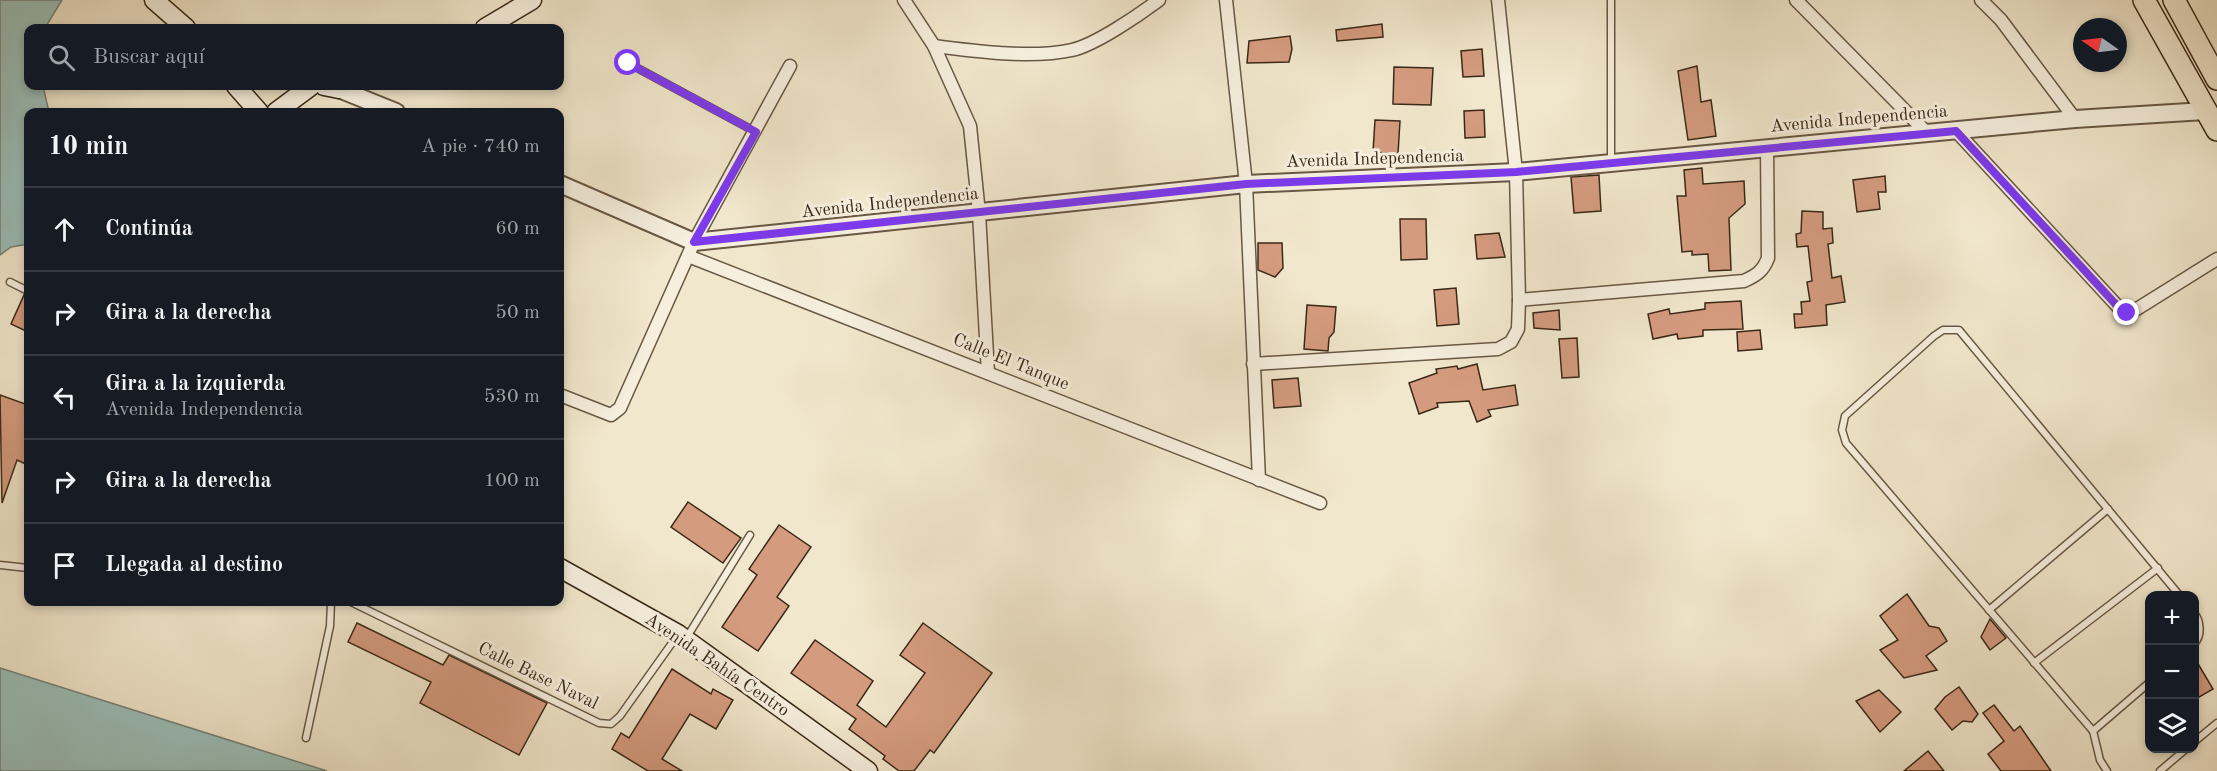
<!DOCTYPE html>
<html lang="es">
<meta charset="utf-8">
<style>
body{margin:0;font-family:"Old Standard TT",serif;background:#242831;color:#f1f3f6}
.controls{position:absolute;right:18px;bottom:18px;display:grid;overflow:hidden;border-radius:12px;box-shadow:0 3px 9px #0003}
.controls button{width:54px;height:54px;display:grid;place-items:center;padding:0;border:0;border-bottom:2px solid #363941;background:#171b24;color:#f1f3f6;font:30px sans-serif}
.compass{position:absolute;left:2073px;top:18px;width:54px;height:54px;border-radius:50%;background:#171b24;box-shadow:0 3px 9px #0003;rotate:284deg}
.stop{position:absolute;width:18px;height:18px;margin:-14px;border:4px solid #7c3aed;border-radius:50%;background:#fff}
.stop.end{background:#7c3aed;border-color:#fff;box-shadow:0 2px 6px #0008}
.list{margin:0;padding:0;list-style:none}
h2{display:flex;justify-content:space-between;align-items:center;height:78px;margin:0;padding:0 24px;font-size:26px}
h2 small{font-size:20px;font-weight:400;color:#9ea1a6}
.list li{display:grid;grid-template-columns:39px 1fr auto;gap:18px;align-items:center;box-sizing:border-box;height:84px;padding:0 24px;border-top:2px solid #363941}
.list b{display:block;font-size:22px;white-space:nowrap}
.list p{margin:0;font-size:20px;white-space:nowrap;color:#9ea1a6}
.list em{font-size:20px;font-style:normal;color:#9ea1a6}
.icon{flex:none;width:33px;height:33px;fill:none;stroke:currentColor;stroke-width:2;stroke-linecap:round;stroke-linejoin:round}
.map{position:relative;flex:none;width:2217px;height:771px;overflow:hidden}
.search{position:absolute;background:#171b24;box-shadow:0 3px 9px #0003;left:24px;top:24px;width:540px;height:66px;display:flex;align-items:center;gap:15px;box-sizing:border-box;padding:0 21px;border-radius:12px;color:#9ea1a6;font-size:22px}
.panel{position:absolute;background:#171b24;box-shadow:0 3px 9px #0003;left:24px;top:108px;width:540px;height:498px;border-radius:12px}
.map>svg:first-child{display:block}
.water{fill:#9bbfb9;stroke:#748378;stroke-width:1.5}
.building{fill:#d59b7f;stroke:#3a2917;stroke-width:1.5}
.lines{fill:none;stroke-linecap:round;stroke-linejoin:round}
.service-casing{stroke:#685844;stroke-width:9}
.minor-casing{stroke:#685844;stroke-width:15}
.tertiary-casing{stroke:#685844;stroke-width:20}
.secondary-casing{stroke:#3a2917;stroke-width:21}
.trunk-casing{stroke:#3a2917;stroke-width:24}
.service{stroke:#f6efde;stroke-width:6}
.minor{stroke:#f6efde;stroke-width:12}
.tertiary{stroke:#f6efde;stroke-width:16}
.secondary{stroke:#f6efde;stroke-width:18}
.trunk{stroke:#f1e7cc;stroke-width:21}
.route{stroke:#7c3aed;stroke-width:8}
.labels{text-anchor:middle;dominant-baseline:central;stroke-width:6;stroke-linejoin:round;paint-order:stroke}
.street-label{font-size:18px;fill:#3a2917;stroke:#f6efde}
</style>
<div class="map">
<svg width="2217" height="771" viewBox="0 0 2217 771">
<rect width="100%" height="100%" fill="#f1e7cc"/>
<filter id="stains"><feTurbulence type="fractalNoise" baseFrequency=".00333" numOctaves="4"/><feColorMatrix values="0 0 0 0 .2 0 0 0 0 .09 0 0 0 0 .02 0 0 0 .5 -.17"/></filter>
<radialGradient id="worn" r=".72"><stop offset=".6" stop-color="#630" stop-opacity="0"/><stop offset="1" stop-color="#630" stop-opacity=".3"/></radialGradient>
<g class="water">
<polygon points="0,0 62,0 45,28 28,28 28,86 43,86 49,112 28,112 28,244 11,247 0,255"/>
<polygon points="0,668 327,771 0,771"/>
</g>
<g class="building">
<polygon points="1382,24 1383,37 1337,41 1336,30"/>
<polygon points="1290,36 1292,49 1289,62 1247,63 1249,41"/>
<polygon points="1482,49 1484,76 1463,77 1461,51"/>
<polygon points="1697,66 1701,102 1711,100 1716,136 1688,140 1678,71"/>
<polygon points="1394,67 1433,68 1431,105 1393,104"/>
<polygon points="1484,110 1485,137 1465,138 1464,111"/>
<polygon points="1375,120 1400,121 1398,154 1373,152"/>
<polygon points="1702,168 1703,184 1744,181 1745,204 1729,218 1731,270 1709,271 1708,254 1692,255 1692,251 1682,252 1677,196 1686,196 1684,170"/>
<polygon points="1599,175 1601,211 1574,213 1571,177"/>
<polygon points="1885,176 1886,192 1878,192 1880,209 1857,212 1853,180"/>
<polygon points="1802,211 1823,212 1823,229 1832,228 1833,243 1828,244 1832,278 1841,276 1845,302 1826,305 1827,325 1795,328 1794,314 1802,314 1801,302 1810,301 1807,282 1812,281 1808,246 1797,247 1796,234 1801,233"/>
<polygon points="1400,219 1426,219 1427,259 1401,260"/>
<polygon points="1499,233 1505,257 1477,259 1475,235"/>
<polygon points="1258,243 1282,243 1283,268 1275,277 1258,270"/>
<polygon points="1456,288 1459,324 1437,326 1434,290"/>
<polygon points="24,295 28,296 28,332 11,324"/>
<polygon points="1741,301 1743,329 1703,330 1703,336 1678,339 1677,334 1653,339 1648,314 1669,309 1670,314 1705,309 1705,303"/>
<polygon points="1307,305 1336,307 1334,332 1329,338 1328,351 1304,349"/>
<polygon points="1559,310 1560,330 1534,328 1533,313"/>
<polygon points="1760,330 1762,349 1738,351 1737,332"/>
<polygon points="1577,338 1579,377 1562,378 1559,339"/>
<polygon points="1477,364 1483,390 1515,385 1518,405 1488,410 1491,416 1477,422 1469,401 1437,403 1438,407 1419,414 1409,383 1437,373 1436,369 1457,366 1458,369"/>
<polygon points="1298,378 1301,406 1274,408 1272,380"/>
<polygon points="0,395 28,405 28,465 17,460 2,503"/>
<polygon points="688,502 741,538 723,563 671,527"/>
<polygon points="779,525 811,547 777,597 789,606 758,651 722,627 757,575 749,569"/>
<polygon points="1907,594 1929,626 1939,628 1947,641 1926,656 1937,670 1904,678 1880,650 1898,640 1880,616"/>
<polygon points="1990,619 2006,638 1990,650 1981,637"/>
<polygon points="357,623 443,665 449,655 547,703 519,755 420,703 431,682 348,642"/>
<polygon points="923,623 992,673 934,753 930,750 914,771 899,771 883,759 885,756 849,729 856,719 791,673 815,640 873,681 857,705 886,727 925,673 900,655"/>
<polygon points="2194,657 2213,689 2194,700"/>
<polygon points="672,669 711,694 713,689 733,700 716,729 690,714 662,759 682,771 648,771 612,749 621,733 629,738"/>
<polygon points="1959,687 1978,714 1972,722 1963,721 1952,730 1935,709 1945,697"/>
<polygon points="1879,690 1901,712 1880,732 1856,701"/>
<polygon points="1994,705 2014,731 2020,726 2051,771 2001,771 1988,754 2004,741 1983,713"/>
<polygon points="1928,751 1944,771 1904,771"/>
</g>
<g class="lines">
<defs>
<g id="service">
<polyline points="628,63 756,132"/>
<polyline points="1611,161 1611,0"/>
<polyline points="10,282 28,291"/>
<polyline points="0,565 28,568"/>
<polyline points="351,602 599,723 611,724 620,716 677,636"/>
<polyline points="1989,610 2108,509"/>
<path d="M2194 613C2201 621 2202 636 2194 644"/>
<polyline points="687,637 750,535"/>
<polyline points="2034,663 2158,568"/>
<polyline points="2150,682 2093,731 1846,443 1842,430 1845,416 1934,336 1943,330 1959,330 2180,596"/>
<polyline points="2093,731 2100,760 2107,771"/>
<polyline points="306,738 330,626 331,602"/>
<polyline points="2194,742 2217,723"/>
<polyline points="2160,771 2187,748"/>
</g>
<g id="minor">
<polyline points="904,0 934,46 970,126 979,213 988,373"/>
<polyline points="1226,0 1246,184 1259,480"/>
<polyline points="1796,0 1928,134"/>
<polyline points="1981,0 2001,20 2075,119"/>
<path d="M934 46C975 51 1031 59 1072 50 1095 45 1139 15 1159 0"/>
<polyline points="1956,131 2121,310 2132,312 2217,259"/>
<polyline points="688,256 1320,503"/>
<path d="M1519 300 1744 281C1757 275 1763 271 1768 258L1767 147"/>
<polyline points="1253,364 1498,349 1511,342 1518,329 1519,300 1516,172 1498,0"/>
<polyline points="560,395 611,415 620,408 694,242 790,66"/>
</g>
<g id="tertiary">
<polyline points="339,89 396,112"/>
<polyline points="560,184 694,242 1246,184 1516,172 2075,119 2205,111"/>
</g>
<g id="secondary">
<polyline points="154,0 186,28"/>
<polyline points="485,28 532,0"/>
<polyline points="236,86 259,112"/>
<polyline points="324,86 339,89 348,86"/>
<polyline points="276,112 311,86"/>
<polyline points="560,568 678,634 868,771"/>
</g>
<g id="trunk">
<polyline points="2144,0 2217,130"/>
<polyline points="2174,0 2217,79"/>
</g>
</defs>
<use href="#service" class="service-casing"/>
<use href="#minor" class="minor-casing"/>
<use href="#tertiary" class="tertiary-casing"/>
<use href="#secondary" class="secondary-casing"/>
<use href="#trunk" class="trunk-casing"/>
<use href="#service" class="service"/>
<use href="#minor" class="minor"/>
<use href="#tertiary" class="tertiary"/>
<use href="#secondary" class="secondary"/>
<use href="#trunk" class="trunk"/>
</g>
<g class="lines">
<polyline class="route" points="628,63 756,132 694,242 1246,184 1516,172 1956,131 2121,310 2127,313"/>
</g>
<g class="labels">
<g class="street-label">
<text transform="translate(1859 119) rotate(-5)">Avenida Independencia</text>
<text transform="translate(1375 159) rotate(-2)">Avenida Independencia</text>
<text transform="translate(890 203) rotate(-6)">Avenida Independencia</text>
<text transform="translate(1011 362) rotate(22)">Calle El Tanque</text>
<text transform="translate(717 665) rotate(34)">Avenida Bahía Centro</text>
<text transform="translate(538 676) rotate(26)">Calle Base Naval</text>
</g>
</g>
<rect width="100%" height="100%" filter="url(#stains)"/>
<rect width="100%" height="100%" fill="url(#worn)"/>
</svg>
<div class="controls">
<button>+</button>
<button>−</button>
<button><svg class="icon" aria-label="layers" viewBox="0 0 24 24"><path d="M12 4l9 5-9 5-9-5zM3 14l9 5 9-5"/></svg></button>
</div>
<svg class="compass" viewBox="-18 -18 36 36"><path d="M0-13l5 13h-10z" fill="#e53935"/><path d="M0 13l5-13h-10z" fill="#9ea1a6"/></svg>
<div class="stop" style="left:628px;top:63px"></div>
<div class="stop end" style="left:2127px;top:313px"></div>
<div class="search"><svg class="icon" aria-label="search" viewBox="0 0 24 24"><circle cx="10" cy="10" r="6"/><path d="M15 15l6 6"/></svg>Buscar aquí</div>
<section class="panel">
<h2>10 min<small>A pie · 740 m</small></h2>
<ul class="list">
<li><svg class="icon" aria-label="ahead" viewBox="0 0 24 24"><path d="M12 20V5M6 11l6-6 6 6"/></svg><div><b>Continúa</b></div><em>60 m</em></li>
<li><svg class="icon" aria-label="right" viewBox="0 0 24 24"><path d="M7 20v-9h11M14 6l5 5-5 5"/></svg><div><b>Gira a la derecha</b></div><em>50 m</em></li>
<li><svg class="icon" aria-label="left" viewBox="0 0 24 24"><path d="M17 20v-9H6M10 6l-5 5 5 5"/></svg><div><b>Gira a la izquierda</b><p>Avenida Independencia</p></div><em>530 m</em></li>
<li><svg class="icon" aria-label="right" viewBox="0 0 24 24"><path d="M7 20v-9h11M14 6l5 5-5 5"/></svg><div><b>Gira a la derecha</b></div><em>100 m</em></li>
<li><svg class="icon" aria-label="arrive" viewBox="0 0 24 24"><path d="M6 21V4h12l-3 4 3 4H6"/></svg><div><b>Llegada al destino</b></div></li>
</ul>
</section>
</div>
